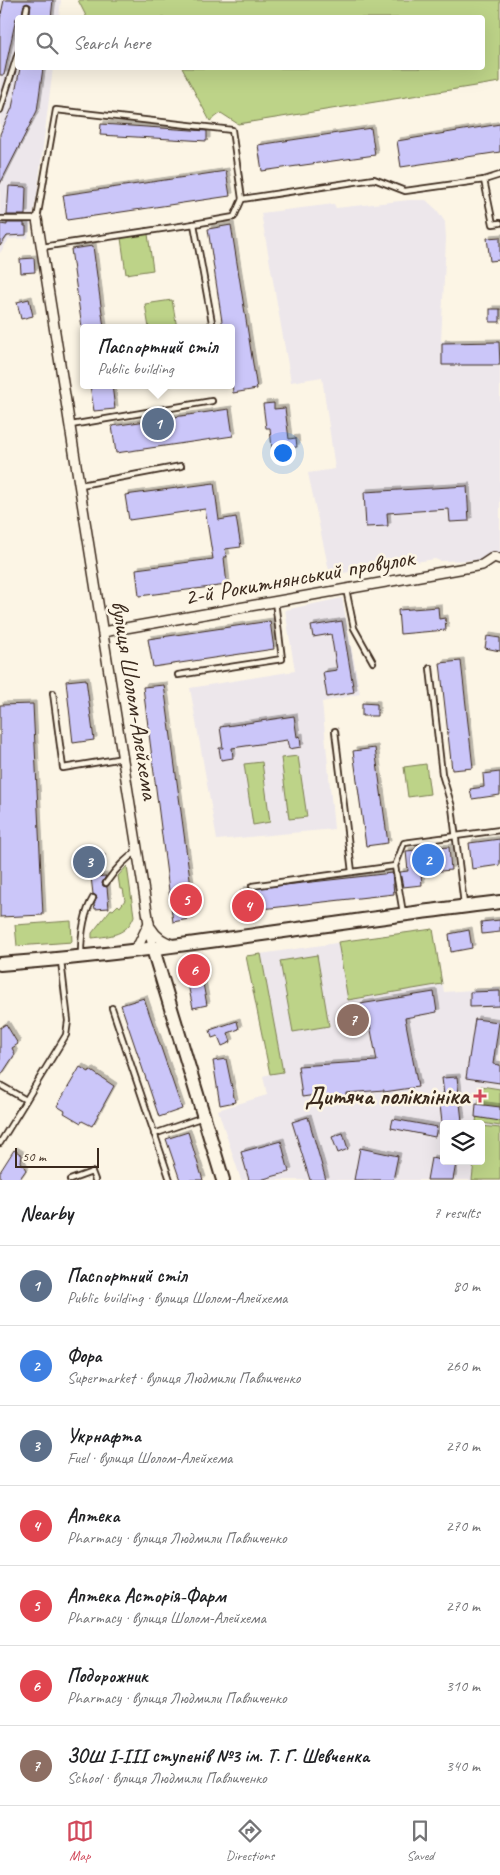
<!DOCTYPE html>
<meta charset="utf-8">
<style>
body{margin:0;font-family:Caveat,sans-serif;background:#f6f6f6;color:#202124}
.controls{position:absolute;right:15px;bottom:15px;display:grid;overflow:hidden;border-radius:5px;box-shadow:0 5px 20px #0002}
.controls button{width:45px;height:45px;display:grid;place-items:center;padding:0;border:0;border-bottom:1px solid #e0e0e0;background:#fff;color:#202124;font:25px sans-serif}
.scale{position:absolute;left:15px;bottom:12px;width:84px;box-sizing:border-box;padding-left:5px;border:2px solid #3b2a1e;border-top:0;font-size:14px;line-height:18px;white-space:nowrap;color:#3b2a1e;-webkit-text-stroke:4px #fcf5e5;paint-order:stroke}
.you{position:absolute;left:282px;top:452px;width:18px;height:18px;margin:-12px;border:4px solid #fff;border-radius:50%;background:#1a73e8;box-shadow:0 0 0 8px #1a73e833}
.badge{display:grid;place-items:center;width:32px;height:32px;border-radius:50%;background:#d1495b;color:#fff;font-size:16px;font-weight:700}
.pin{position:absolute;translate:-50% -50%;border:2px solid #fff;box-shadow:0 1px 5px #0006}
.popup{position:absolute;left:80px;top:324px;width:155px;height:65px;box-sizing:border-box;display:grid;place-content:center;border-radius:5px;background:#fff;filter:drop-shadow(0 1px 4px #0005);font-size:16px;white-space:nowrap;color:#757577}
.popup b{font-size:19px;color:#202124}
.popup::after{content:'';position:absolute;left:50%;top:100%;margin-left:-10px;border:10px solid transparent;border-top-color:#fff}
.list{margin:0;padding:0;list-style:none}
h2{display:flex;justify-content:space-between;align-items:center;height:65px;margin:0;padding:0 20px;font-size:21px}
h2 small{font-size:16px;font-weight:400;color:#757577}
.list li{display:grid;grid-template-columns:32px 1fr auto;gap:15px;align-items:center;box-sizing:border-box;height:80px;padding:0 20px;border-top:1px solid #e0e0e0}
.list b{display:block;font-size:19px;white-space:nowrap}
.list p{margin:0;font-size:16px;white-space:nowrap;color:#757577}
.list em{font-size:16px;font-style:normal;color:#757577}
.icon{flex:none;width:28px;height:28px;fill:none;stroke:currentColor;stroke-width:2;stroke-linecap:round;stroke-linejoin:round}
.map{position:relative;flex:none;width:500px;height:1180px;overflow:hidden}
.search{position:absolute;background:#fff;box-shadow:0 5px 20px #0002;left:15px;right:15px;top:15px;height:55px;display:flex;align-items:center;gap:12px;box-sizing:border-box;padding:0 18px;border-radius:5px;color:#757577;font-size:19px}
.sheet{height:625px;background:#fff}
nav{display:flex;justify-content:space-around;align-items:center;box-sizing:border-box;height:70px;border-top:1px solid #e0e0e0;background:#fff;font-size:14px;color:#757577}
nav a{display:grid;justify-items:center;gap:2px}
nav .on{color:#d1495b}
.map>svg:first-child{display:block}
.built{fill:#ede7eb;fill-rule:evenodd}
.green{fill:#bdd388;stroke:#7c7e53}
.building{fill:#cbc6f9;stroke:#3b2a1e;filter:url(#shadow)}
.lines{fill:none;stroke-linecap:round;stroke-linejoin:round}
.lane-casing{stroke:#3b2a1e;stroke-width:8}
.street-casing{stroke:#3b2a1e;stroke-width:12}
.secondary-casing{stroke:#3b2a1e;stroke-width:16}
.lane{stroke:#fcf5e5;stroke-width:4.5}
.street{stroke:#fcf5e5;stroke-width:9}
.secondary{stroke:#fcf5e5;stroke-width:12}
.poi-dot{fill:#d1495b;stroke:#fcf5e5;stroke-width:2}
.labels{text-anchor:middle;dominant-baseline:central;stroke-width:5;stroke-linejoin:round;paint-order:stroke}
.street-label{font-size:24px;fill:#3b2a1e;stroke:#fcf5e5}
.poi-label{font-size:24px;font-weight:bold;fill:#3b2a1e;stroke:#fcf5e5;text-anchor:end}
</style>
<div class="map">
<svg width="500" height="1180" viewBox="0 0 500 1180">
<defs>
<filter id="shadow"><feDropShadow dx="3" dy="-3" stdDeviation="0" flood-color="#0004"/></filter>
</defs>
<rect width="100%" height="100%" fill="#fcf5e5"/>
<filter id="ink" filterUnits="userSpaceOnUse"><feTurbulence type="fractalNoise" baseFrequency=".02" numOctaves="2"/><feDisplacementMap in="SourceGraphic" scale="10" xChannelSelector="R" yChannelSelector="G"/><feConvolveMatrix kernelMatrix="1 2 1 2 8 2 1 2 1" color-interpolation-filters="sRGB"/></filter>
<g filter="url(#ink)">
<g class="built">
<polygon points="0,0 61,0 59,17 18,18 18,68 53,68 37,194 28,238 9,239 0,253"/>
<polygon points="409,200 426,200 437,210 445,222 446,239 441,341 500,342 500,554 479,560 440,561 435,559 330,575 308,473 335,469 322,377 291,382 261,213 334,204 336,208"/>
<polygon points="342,598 360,694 322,702 334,829 217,840 190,688 295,671 285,610"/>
<path d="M433 929 444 992 500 988V1180H241L218 1110 267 1095 263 1076 270 1074 246 956ZM444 1124H481V1161H444Z"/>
</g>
<g class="green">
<polygon points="78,0 500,0 500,82 238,124 221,113 210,121 182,68 482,68 482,18 87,18"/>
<polygon points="148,234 153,270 126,274 121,238"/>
<polygon points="172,300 177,328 149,328 145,304"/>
<polygon points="298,756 307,817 289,819 281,758"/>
<polygon points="262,762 270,822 253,825 244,764"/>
<polygon points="426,764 430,794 408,797 404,767"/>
<path d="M127 866 134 916C127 935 111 936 92 938V933L111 909 113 910 118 905 120 907 125 900 123 889H120L118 876Z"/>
<polygon points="71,921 72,942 17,946 15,925"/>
<polygon points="433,929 442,984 348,1000 338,942"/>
<polygon points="261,954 283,1072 270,1074 246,956"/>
<polygon points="317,955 329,1026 293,1032 280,961"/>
<polygon points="481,1086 500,1089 500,1126 476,1122"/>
<polygon points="481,1126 500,1128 500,1180 472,1180 474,1161 481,1161"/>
</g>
<g class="building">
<polygon points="4,0 53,0 51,18 29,18 31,5 27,3 24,5 21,18 16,18 4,75 0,75 0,19"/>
<polygon points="20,68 43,68 37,111 0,184 0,134 12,108"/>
<polygon points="101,124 207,131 207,141 100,135"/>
<polygon points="500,124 500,152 401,167 397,141"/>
<polygon points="371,128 375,155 262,171 258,145"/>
<polygon points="226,171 230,196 67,220 63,195"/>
<polygon points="9,186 26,187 25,215 7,215"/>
<polygon points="7,223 24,223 24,226 26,226 26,235 7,236 0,246 0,224 7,225"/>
<polygon points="231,225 257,389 233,393 232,382 232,328 223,328 208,229"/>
<polygon points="500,237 500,260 490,261 487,238"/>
<polygon points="93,246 104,328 82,328 71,249"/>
<polygon points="34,258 35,272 21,273 20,259"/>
<polygon points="29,299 33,316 21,319 17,302"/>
<rect x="490" y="309" width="10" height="13"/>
<polygon points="499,342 500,365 442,365 442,343"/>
<polygon points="90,385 112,385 115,409 94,411"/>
<polygon points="274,403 274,409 285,408 289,439 296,438 297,447 272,449 270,428 266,428 263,404"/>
<polygon points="229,409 233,436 116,453 112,426"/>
<polygon points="214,483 219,520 236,517 241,547 225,549 227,557 224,557 227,585 139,596 136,569 213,559 205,509 129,520 125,495"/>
<polygon points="467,486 469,521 450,522 449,509 387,513 388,526 366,527 364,492"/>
<polygon points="438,607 439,619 445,618 446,630 400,634 398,610"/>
<polygon points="270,621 274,649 153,667 148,639"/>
<polygon points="342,621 354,692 327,697 323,672 337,670 331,634 313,637 311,626"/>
<polygon points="487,636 500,638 500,651 485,648"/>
<polygon points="461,661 473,768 452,770 440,663"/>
<polygon points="86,679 94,740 73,743 66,681"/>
<polygon points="164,685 191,886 189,887 194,918 173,922 143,687"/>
<polygon points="362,703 377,704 377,716 362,716"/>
<polygon points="33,704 43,915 0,917 0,705"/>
<polygon points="294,716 297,737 300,736 301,747 289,749 287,740 232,748 233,758 221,760 219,748 223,748 220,727"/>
<polygon points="375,748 388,843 366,846 353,751"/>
<polygon points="500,772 500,795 472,799 470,789 484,787 483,774"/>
<polygon points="500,839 500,865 472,869 469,843"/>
<polygon points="87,847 103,858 92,877 106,876 102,883 103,886 107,887 109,908 95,909 94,904 97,897 93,894 91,877 75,866"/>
<polygon points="449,847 451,870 421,873 422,885 403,887 400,872 408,871 406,851"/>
<polygon points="392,873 394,894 244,911 241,890"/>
<polygon points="500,920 500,932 482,934 481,922"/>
<polygon points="469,930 472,948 451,952 449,934"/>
<polygon points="200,967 207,1005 193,1008 185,970"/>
<polygon points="500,991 500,1006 470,1007 470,992"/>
<polygon points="434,992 437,1012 405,1018 418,1087 384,1092 384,1090 346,1093 346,1100 317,1102 316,1095 302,1097 298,1066 377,1061 370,1025 364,1026 360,1004"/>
<polygon points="144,998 182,1109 159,1117 121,1005"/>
<polygon points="475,1019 499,1022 493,1064 500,1065 500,1083 466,1078"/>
<polygon points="237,1021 239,1029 228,1033 231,1042 222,1046 218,1036 212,1038 210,1030"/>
<polygon points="6,1024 18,1044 12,1048 15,1054 0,1077 0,1028"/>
<polygon points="226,1059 235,1102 220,1105 213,1061"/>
<polygon points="80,1067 89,1072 90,1070 114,1086 92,1126 82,1121 81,1123 64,1113 65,1111 57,1106"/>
<polygon points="457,1077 462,1121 442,1123 439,1096 444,1095 442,1078"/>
<polygon points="476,1104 500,1107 500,1121 475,1117"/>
<polygon points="308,1117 326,1180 310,1180 292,1122"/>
<polygon points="393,1119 437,1127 435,1137 391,1128"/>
<polygon points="188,1132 203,1180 180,1180 166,1139"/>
<polygon points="343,1133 348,1149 338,1153 332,1137"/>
<polygon points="281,1141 289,1172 260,1180 249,1180 241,1152"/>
<polygon points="360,1148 398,1156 393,1180 354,1180"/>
<polygon points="14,1150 22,1155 21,1162 26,1170 19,1180 0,1180 0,1172"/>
<polygon points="431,1158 456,1163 453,1180 427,1180"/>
</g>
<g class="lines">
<defs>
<g id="lane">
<polyline points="25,18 27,7"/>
<polyline points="0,110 18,53"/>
<polyline points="484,180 493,224 500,223"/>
<polyline points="0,219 37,219 56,110 232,130 242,199 374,179 405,191 484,180 500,175"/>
<polyline points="194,224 234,217 242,199"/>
<polyline points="42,247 194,224 213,328"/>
<polyline points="71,425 212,401"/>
<polyline points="81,485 181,466"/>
<polyline points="346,589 354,628 373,662"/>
<polyline points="430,668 442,774 452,807 464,904"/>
<polyline points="178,675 282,659 275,601"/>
<polyline points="53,693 63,768 123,758"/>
<polyline points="335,731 352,872"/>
<path d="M106 883C115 870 124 859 138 851"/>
<polyline points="252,886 395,866"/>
<polyline points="403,913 395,866 404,843 500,830"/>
<path d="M81 954C81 935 83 915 93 898"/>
<polyline points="112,1008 170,1180"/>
<polyline points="0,1085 26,1100"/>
<polyline points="154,1134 203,1117"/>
<polyline points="0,1143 66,1035 68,1021 61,961"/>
<polyline points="70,1180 92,1172 95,1180"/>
</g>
<g id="street">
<polyline points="37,219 153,949"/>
<polyline points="103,632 482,565 494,557 500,559"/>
<path d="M151 928C157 938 163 941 174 945"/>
<polyline points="131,952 139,944 149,923"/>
</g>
<g id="secondary">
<polyline points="153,949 223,1180"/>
<path d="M0 964C168 951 333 922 500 902"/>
</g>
</defs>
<use href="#lane" class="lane-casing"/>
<use href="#street" class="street-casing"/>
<use href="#secondary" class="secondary-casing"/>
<use href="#lane" class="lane"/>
<use href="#street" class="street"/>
<use href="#secondary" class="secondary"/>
</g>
</g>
<path class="poi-dot" d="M477.5 1088.5h5v5h5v5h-5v5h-5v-5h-5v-5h5z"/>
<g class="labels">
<g class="street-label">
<text transform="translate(299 577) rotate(-10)">2-й Рокитнянський провулок</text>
<text transform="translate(135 700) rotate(81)">вулиця Шолом-Алейхема</text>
</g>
<g class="poi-label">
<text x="469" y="1096">Дитяча поліклініка</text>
</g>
</g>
</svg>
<div class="controls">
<button><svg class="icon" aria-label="layers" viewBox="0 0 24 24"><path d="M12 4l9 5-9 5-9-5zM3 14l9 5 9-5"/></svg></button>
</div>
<div class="scale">50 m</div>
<div class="you"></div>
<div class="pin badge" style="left:158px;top:424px;background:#5c6f8a">1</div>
<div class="popup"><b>Паспортний стіл</b>Public building</div>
<div class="pin badge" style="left:428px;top:860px;background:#3f7fe0">2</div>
<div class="pin badge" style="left:89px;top:862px;background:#5c6f8a">3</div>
<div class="pin badge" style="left:248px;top:906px;background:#e0444e">4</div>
<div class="pin badge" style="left:186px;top:900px;background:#e0444e">5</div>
<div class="pin badge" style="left:194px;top:970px;background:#e0444e">6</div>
<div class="pin badge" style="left:353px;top:1020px;background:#8d6e63">7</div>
<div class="search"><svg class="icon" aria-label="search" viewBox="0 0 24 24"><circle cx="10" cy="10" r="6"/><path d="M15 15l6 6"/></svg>Search here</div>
</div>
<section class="sheet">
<h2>Nearby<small>7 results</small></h2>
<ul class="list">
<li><span class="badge" style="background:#5c6f8a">1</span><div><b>Паспортний стіл</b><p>Public building · вулиця Шолом-Алейхема</p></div><em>80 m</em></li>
<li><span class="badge" style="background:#3f7fe0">2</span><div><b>Фора</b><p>Supermarket · вулиця Людмили Павличенко</p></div><em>260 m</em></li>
<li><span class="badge" style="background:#5c6f8a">3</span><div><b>Укрнафта</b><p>Fuel · вулиця Шолом-Алейхема</p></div><em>270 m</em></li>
<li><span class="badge" style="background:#e0444e">4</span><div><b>Аптека</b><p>Pharmacy · вулиця Людмили Павличенко</p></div><em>270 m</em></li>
<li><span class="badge" style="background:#e0444e">5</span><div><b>Аптека Асторія-Фарм</b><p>Pharmacy · вулиця Шолом-Алейхема</p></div><em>270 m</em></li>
<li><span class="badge" style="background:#e0444e">6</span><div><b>Подорожник</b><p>Pharmacy · вулиця Людмили Павличенко</p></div><em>310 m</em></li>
<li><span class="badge" style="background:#8d6e63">7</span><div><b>ЗОШ І-ІІІ ступенів №3 ім. Т. Г. Шевченка</b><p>School · вулиця Людмили Павличенко</p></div><em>340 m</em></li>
</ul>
</section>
<nav>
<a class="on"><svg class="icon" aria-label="map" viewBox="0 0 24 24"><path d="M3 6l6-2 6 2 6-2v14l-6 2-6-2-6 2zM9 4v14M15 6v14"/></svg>Map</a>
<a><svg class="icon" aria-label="directions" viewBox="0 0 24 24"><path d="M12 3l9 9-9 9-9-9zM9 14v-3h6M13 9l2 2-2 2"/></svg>Directions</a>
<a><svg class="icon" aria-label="saved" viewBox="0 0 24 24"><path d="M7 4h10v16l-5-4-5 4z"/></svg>Saved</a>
</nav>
